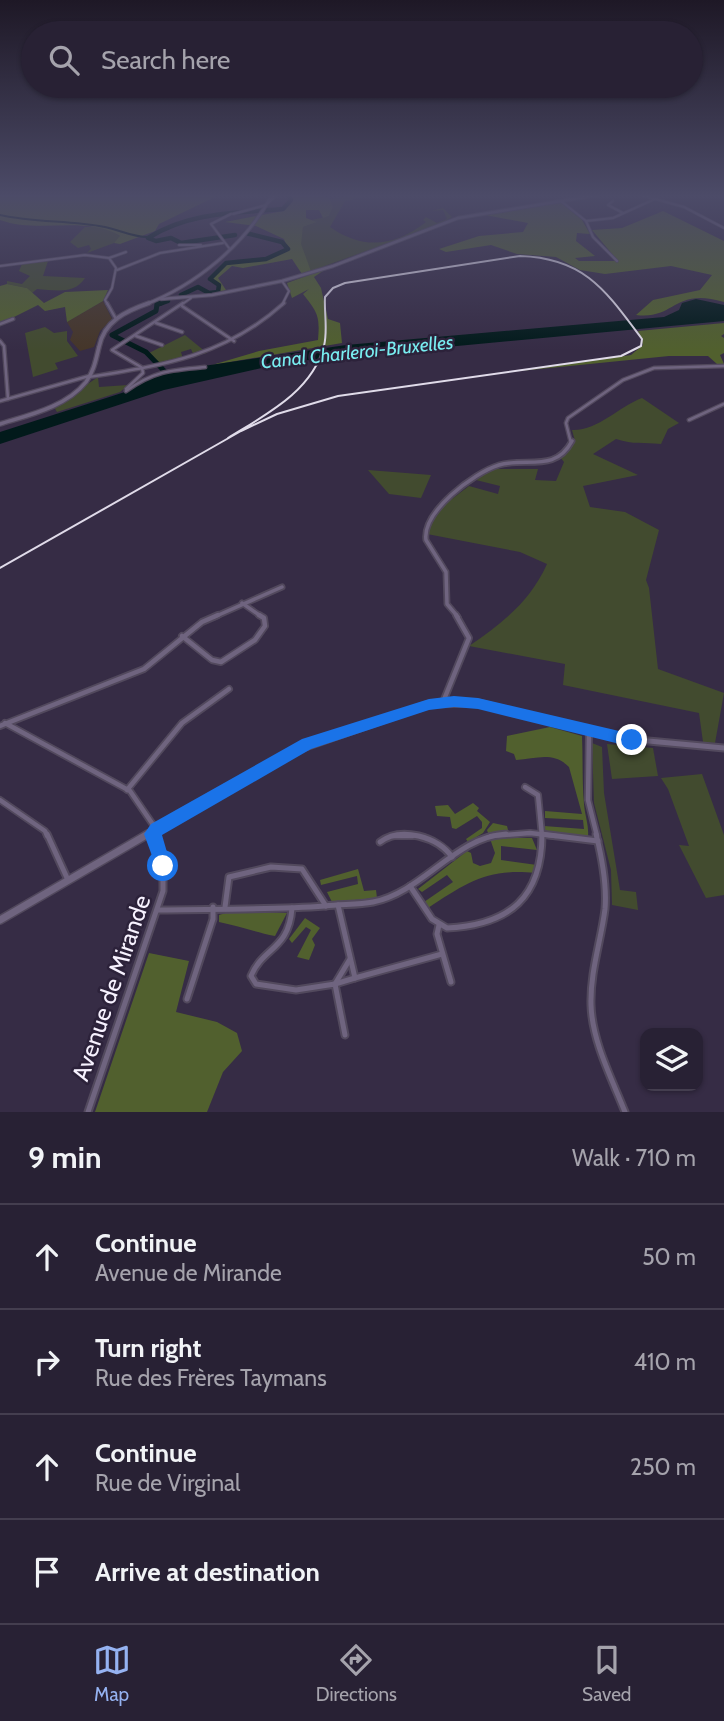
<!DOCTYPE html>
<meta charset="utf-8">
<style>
body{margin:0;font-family:Cabin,sans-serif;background:#30293c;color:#f1f3f6}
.controls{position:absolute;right:21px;bottom:21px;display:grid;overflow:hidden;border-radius:14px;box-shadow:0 2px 5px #0004}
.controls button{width:63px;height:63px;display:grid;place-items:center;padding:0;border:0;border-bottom:2px solid #443e4f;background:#282134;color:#f1f3f6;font:35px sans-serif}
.stop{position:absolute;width:21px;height:21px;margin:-16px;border:5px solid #1a73e8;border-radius:50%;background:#fff}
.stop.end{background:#1a73e8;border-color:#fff;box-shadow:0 2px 7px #0008}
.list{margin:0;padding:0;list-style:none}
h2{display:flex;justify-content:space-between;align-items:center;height:91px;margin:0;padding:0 28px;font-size:30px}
h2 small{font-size:23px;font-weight:400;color:#a5a3ac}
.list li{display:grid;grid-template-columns:46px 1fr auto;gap:21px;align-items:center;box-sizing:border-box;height:105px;padding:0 28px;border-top:2px solid #443e4f}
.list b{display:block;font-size:26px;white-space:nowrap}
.list p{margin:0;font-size:23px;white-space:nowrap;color:#a5a3ac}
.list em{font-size:23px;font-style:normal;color:#a5a3ac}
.icon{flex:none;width:38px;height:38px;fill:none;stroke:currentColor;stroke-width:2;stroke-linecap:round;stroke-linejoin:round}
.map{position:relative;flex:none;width:724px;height:1112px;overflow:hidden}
.search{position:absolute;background:#282134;box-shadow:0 2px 5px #0004;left:21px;right:21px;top:21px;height:77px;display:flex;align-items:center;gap:18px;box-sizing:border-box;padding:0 24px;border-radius:38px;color:#a5a3ac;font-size:26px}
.sheet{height:511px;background:#282134}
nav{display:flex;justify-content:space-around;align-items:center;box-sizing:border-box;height:98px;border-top:2px solid #443e4f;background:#282134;font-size:19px;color:#a5a3ac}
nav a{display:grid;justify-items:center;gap:4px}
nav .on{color:#95b2f1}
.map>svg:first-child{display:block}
.commercial{fill:#453629}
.green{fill:#424b2f}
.forest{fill:#51602e}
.water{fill:#021a1b}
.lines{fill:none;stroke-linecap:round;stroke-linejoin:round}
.stream{stroke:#021a1b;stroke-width:2}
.river-far1{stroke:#021a1b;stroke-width:4.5}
.river{stroke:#021a1b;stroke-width:5}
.minor-far4-casing{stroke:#52495d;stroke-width:3.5}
.minor-far3-casing{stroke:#52495d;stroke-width:5}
.minor-far2-casing{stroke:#52495d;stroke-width:7}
.minor-far1-casing{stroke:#52495d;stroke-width:8}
.minor-casing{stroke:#52495d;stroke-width:9}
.tertiary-far2-casing{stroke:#52495d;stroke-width:4.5}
.tertiary-far1-casing{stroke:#52495d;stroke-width:9}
.tertiary-casing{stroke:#52495d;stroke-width:10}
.secondary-far1-casing{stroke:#52495d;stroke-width:4.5}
.secondary-casing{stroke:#52495d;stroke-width:6}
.minor-far4{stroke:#6f647f;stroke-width:2}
.minor-far3{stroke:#6f647f;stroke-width:2.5}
.minor-far2{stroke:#6f647f;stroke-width:3.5}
.minor-far1{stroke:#6f647f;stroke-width:4.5}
.minor{stroke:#6f647f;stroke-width:5}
.tertiary-far2{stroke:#6f647f;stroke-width:2.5}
.tertiary-far1{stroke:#6f647f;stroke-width:5}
.tertiary{stroke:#6f647f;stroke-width:7}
.secondary-far1{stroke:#6f647f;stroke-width:2.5}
.secondary{stroke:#6f647f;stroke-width:3.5}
.rail{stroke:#e0dbe9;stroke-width:2}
.route{fill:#1a73e8}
.labels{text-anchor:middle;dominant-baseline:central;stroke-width:5;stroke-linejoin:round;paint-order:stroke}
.far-water-label{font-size:19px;font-style:italic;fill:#79eef1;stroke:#2c223a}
.near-street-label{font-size:24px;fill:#f7f2ff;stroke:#2c223a}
</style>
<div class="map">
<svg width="724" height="1112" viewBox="0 0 724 1112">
<rect width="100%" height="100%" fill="#362c45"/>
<polygon class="commercial" points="103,301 112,319 100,331 94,347 80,351 70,340 73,332 67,322"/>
<g class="green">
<path d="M353 195H371L345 201 330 227C363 250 394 247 426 222L423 220 426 217 437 223 447 219 443 210 431 211 443 208 452 217 438 225 311 271 300 244 303 227 316 222 312 220 329 216 333 207 330 199Z"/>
<polygon points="85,227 106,227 121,237 114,243 87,253 91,249 89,245 78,248 70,242"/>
<path d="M48 261 43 276 85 278C74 295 55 290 37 289L32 293 27 288 7 284V281L22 284 30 276 19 271 22 264Z"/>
<polygon points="45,327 54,333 67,331 67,341 78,356 55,363 58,369 33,377 25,333"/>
<polygon points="185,335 207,353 194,356 191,349 181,352 183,359 159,363 149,353"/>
<polygon points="98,377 99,387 128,385 120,392 57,412 54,407"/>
<path d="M642 398 679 423 668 429 661 444C643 442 634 445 616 439L593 454 638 475 583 486 590 507 625 512 659 530 646 580 649 588 658 669 724 693 715 743 703 742 699 713 563 685 565 664 469 646C502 623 530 602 547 564L520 552 427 534 432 514 469 486 498 494 500 486 476 480 493 469H538L535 480 556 481 564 462 560 457 575 441 572 430C598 431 618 407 642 398Z"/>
<polygon points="368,470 431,475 421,498 389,494"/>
<polygon points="592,743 602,747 604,793 620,890 636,892 638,910 612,905 611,870 594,803"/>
<polygon points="607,744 653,748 658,776 612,779"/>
<polygon points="702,774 724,835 724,895 706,898 679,845 689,846 668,789 661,778"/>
</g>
<g class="forest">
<path d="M0 195H219L159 224 155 231 120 244 114 243 120 236C86 215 38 234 0 220Z"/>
<polygon points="290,195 322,195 330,199 333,207 329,216 323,218 319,210 306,210 306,218 317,222 303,227 301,244 311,271 302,274 292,259 243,268 232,266 218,278 226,290 219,293 220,285 211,280 228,261 272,258 288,250 284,239 256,226 225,222 283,211 290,203"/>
<path d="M560 202 582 220 590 234 577 233 576 241 595 256 575 258 579 261H618L592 230 622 228 663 211 724 241V302C673 287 676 320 636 315L653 300 700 290 712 275 671 266 605 274 580 270 556 257 517 254 491 245 446 252 439 249 479 236 523 232 528 223 480 214Z"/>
<path d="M326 269 314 277 321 288 328 319 340 323 342 343 212 365 259 351 318 340C320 316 318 313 303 294L309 289 292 298 287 283Z"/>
<polygon points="7,284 27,288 44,303 65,292 108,290 103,301 67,322 65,307 45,311 38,305 0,324 0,286"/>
<polygon points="724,323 724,334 721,336 724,338 724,353 720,355 724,364 717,364 708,356 669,356 520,371 631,355 643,345 638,331"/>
<path d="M550 727 582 736C583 759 582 781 584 804 585 816 589 825 588 837L546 833 544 826 584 829 583 820 545 818V811L582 814 569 767C553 751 536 759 516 760L514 754 506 751 507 736Z"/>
<polygon points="473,803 479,808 477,811 490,822 483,833 468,842 466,839 482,828 482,822 477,816 456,829 452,828 450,817 437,816 435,806 448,805 455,814"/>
<path d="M493 823 507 826 510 838H532L537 850 501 846V860L537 865 535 873C488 868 466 883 428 908L424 902 453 882 447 875 422 892 418 889 467 851 471 853 473 863 480 866 491 863 495 853 487 830Z"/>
<polygon points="358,869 364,891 376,890 377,898 332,902 327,892 358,884 357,876 321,885 320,880"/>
<path d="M232 911 287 913 275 936C255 932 239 926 219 922V915Z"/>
<polygon points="305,918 320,928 312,939 315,945 309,960 297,957 311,930 306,927 292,943 289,939"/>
<polygon points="149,953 189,961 176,1012 217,1022 237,1033 242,1051 223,1072 207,1112 95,1112"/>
</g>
<polygon class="water" points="696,299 724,305 724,321 288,362 164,390 0,444 0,432 128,391 146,378 163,372 346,345 664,317 679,310 682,303"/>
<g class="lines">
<path class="stream" d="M0 215C35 223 70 220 105 227 120 230 132 237 148 237"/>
<g class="river-far1">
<path d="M235 235 181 243 171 238 156 241 148 238C189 212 235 213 283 209L291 200 289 195"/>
<polyline points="181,295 198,287 209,293 218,292 219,285 210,279 226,263 266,259 288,249 282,242 246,233"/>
<polyline points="157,305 168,301"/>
</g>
<polyline class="river" points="161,303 157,304 156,311 112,335 146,352 170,377"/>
<defs>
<g id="minor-far4">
<polyline points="641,195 684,207 724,228"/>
<polyline points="561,201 586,221 593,237 617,261"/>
<polyline points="613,201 608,205 623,213"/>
<polyline points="268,203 276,195"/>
<polyline points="233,214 266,205"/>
<polyline points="586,221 613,218 657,198"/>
<polyline points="179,245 201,245"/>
<polyline points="229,248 211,224 231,214"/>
<polyline points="109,258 126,252"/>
<polyline points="0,266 85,255 109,258 116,268 112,288 105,300 108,305"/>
<polyline points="117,270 160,253 223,243"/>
<polyline points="282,281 289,291 282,305"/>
<polyline points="181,305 191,298"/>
</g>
<g id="minor-far3">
<polyline points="107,303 116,319"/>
<polyline points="182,306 234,341"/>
<polyline points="156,323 182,332"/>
<polyline points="0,324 13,319"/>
<polyline points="136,336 162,345"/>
<polyline points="0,341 4,346 8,399"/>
<polyline points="141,367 112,350 183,303"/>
<path d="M89 377C165 365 225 356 284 303"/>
<polyline points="126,389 143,373 142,368"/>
<path d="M126 391C154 371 171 370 205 367"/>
<polyline points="0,401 89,376"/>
<polyline points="689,420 724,404"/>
<polyline points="571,443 566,423 568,418 623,380 654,368 724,366"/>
</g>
<g id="minor-far2">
<polyline points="242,603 262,617"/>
<polyline points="214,617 282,587"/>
<path d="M458 617 447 604 446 572 426 540C422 512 473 473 499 465 527 457 555 473 572 441"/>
</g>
<g id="minor-far1">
<polyline points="182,636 212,660 221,662 255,640 265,626 264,618 259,615"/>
<polyline points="443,702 469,638 456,615"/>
<polyline points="5,723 130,791 156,829"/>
<polyline points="0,726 144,669 202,622 218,615"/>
<polyline points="589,732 588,800 597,836"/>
<polyline points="525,787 538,795 542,836"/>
<polyline points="127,790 182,723 229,689"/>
<polyline points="0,800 45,831 47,836"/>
<polyline points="392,836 413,836"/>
<polyline points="491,836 530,833 556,836"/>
</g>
<g id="minor">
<polyline points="47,834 68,880"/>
<polyline points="541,834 598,841"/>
<path d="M596 834C602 858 607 885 605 909 601 941 590 972 591 1005 592 1041 612 1079 625 1112"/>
<path d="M380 842C401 826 438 837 452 857"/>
<path d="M410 886 432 919 447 928C510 925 542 897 542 834"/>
<polyline points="338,905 355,978 442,954"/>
<polyline points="225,907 229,877 271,867 302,869 326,906"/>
<path d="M292 908C289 950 263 947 251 976L256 984 296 990 335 984 345 1035"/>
<path d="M158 910C214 909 270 910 325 906 341 904 358 905 373 902 423 892 455 837 506 834"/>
<polyline points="439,925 437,934 451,982"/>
<polyline points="335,984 350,959"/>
<polyline points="335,984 355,978"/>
<polyline points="187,999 213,919 213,907"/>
<polyline points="88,1112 163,891 163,860 152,834"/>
</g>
<polyline id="tertiary-far2" points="161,299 212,295 282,281 333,266 458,218 597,195"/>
<polyline id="tertiary-far1" points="145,836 291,752 429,704 479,703 616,738 724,748"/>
<polyline id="tertiary" points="0,920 148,834"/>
<path id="secondary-far1" d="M144 305C196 285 245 245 272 195"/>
<path id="secondary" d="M0 424C29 415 66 407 86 382 94 371 96 359 99 347 104 321 126 311 149 303"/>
</defs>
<use href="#minor-far4" class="minor-far4-casing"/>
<use href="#minor-far3" class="minor-far3-casing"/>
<use href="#minor-far2" class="minor-far2-casing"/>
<use href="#minor-far1" class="minor-far1-casing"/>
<use href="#minor" class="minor-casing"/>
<use href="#tertiary-far2" class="tertiary-far2-casing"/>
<use href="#tertiary-far1" class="tertiary-far1-casing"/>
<use href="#tertiary" class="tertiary-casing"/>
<use href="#secondary-far1" class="secondary-far1-casing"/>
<use href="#secondary" class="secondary-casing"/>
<use href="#minor-far4" class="minor-far4"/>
<use href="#minor-far3" class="minor-far3"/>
<use href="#minor-far2" class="minor-far2"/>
<use href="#minor-far1" class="minor-far1"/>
<use href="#minor" class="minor"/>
<use href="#tertiary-far2" class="tertiary-far2"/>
<use href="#tertiary-far1" class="tertiary-far1"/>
<use href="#tertiary" class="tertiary"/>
<use href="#secondary-far1" class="secondary-far1"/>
<use href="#secondary" class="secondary"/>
<path class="rail" d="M0 568 241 431 277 414 338 396 621 356 641 346 642 339C606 291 585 258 520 256L345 283 333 288 325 297C324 313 328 330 324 346 312 392 265 415 228 438"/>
</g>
<linearGradient id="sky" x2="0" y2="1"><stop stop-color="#1e1826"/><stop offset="0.56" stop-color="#4c4b68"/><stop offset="1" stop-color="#4c4b68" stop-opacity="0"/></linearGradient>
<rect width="724" height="350" fill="url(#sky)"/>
<polygon class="route" points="454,696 478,698 632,734 639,740 632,747 478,709 454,707 429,710 311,749 162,835 171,866 163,874 158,872 144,834 151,824 302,739 429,699"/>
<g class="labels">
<g class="far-water-label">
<text transform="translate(357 352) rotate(-6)">Canal Charleroi-Bruxelles</text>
</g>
<g class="near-street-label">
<text transform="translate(111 988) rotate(-71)">Avenue de Mirande</text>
</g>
</g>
</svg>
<div class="controls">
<button><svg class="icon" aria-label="layers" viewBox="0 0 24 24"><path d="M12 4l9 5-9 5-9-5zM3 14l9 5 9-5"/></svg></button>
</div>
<div class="stop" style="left:163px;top:866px"></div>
<div class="stop end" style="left:632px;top:740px"></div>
<div class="search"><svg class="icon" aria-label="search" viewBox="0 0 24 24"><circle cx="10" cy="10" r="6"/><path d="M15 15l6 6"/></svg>Search here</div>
</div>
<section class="sheet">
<h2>9 min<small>Walk · 710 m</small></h2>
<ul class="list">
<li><svg class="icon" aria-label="ahead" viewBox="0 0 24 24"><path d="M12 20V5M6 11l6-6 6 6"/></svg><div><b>Continue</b><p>Avenue de Mirande</p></div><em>50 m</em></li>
<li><svg class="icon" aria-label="right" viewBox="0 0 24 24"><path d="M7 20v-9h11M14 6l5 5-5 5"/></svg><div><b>Turn right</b><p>Rue des Frères Taymans</p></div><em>410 m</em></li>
<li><svg class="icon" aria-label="ahead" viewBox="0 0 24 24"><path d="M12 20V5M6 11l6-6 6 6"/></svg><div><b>Continue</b><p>Rue de Virginal</p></div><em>250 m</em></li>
<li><svg class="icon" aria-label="arrive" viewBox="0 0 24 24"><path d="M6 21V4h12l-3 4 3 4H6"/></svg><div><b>Arrive at destination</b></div></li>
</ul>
</section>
<nav>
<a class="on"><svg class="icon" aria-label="map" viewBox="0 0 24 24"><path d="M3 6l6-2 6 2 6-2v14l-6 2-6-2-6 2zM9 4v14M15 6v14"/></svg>Map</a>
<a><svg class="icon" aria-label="directions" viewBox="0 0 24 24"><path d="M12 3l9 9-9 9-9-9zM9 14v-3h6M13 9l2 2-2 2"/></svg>Directions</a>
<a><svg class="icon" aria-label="saved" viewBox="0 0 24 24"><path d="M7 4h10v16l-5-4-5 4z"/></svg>Saved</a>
</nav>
